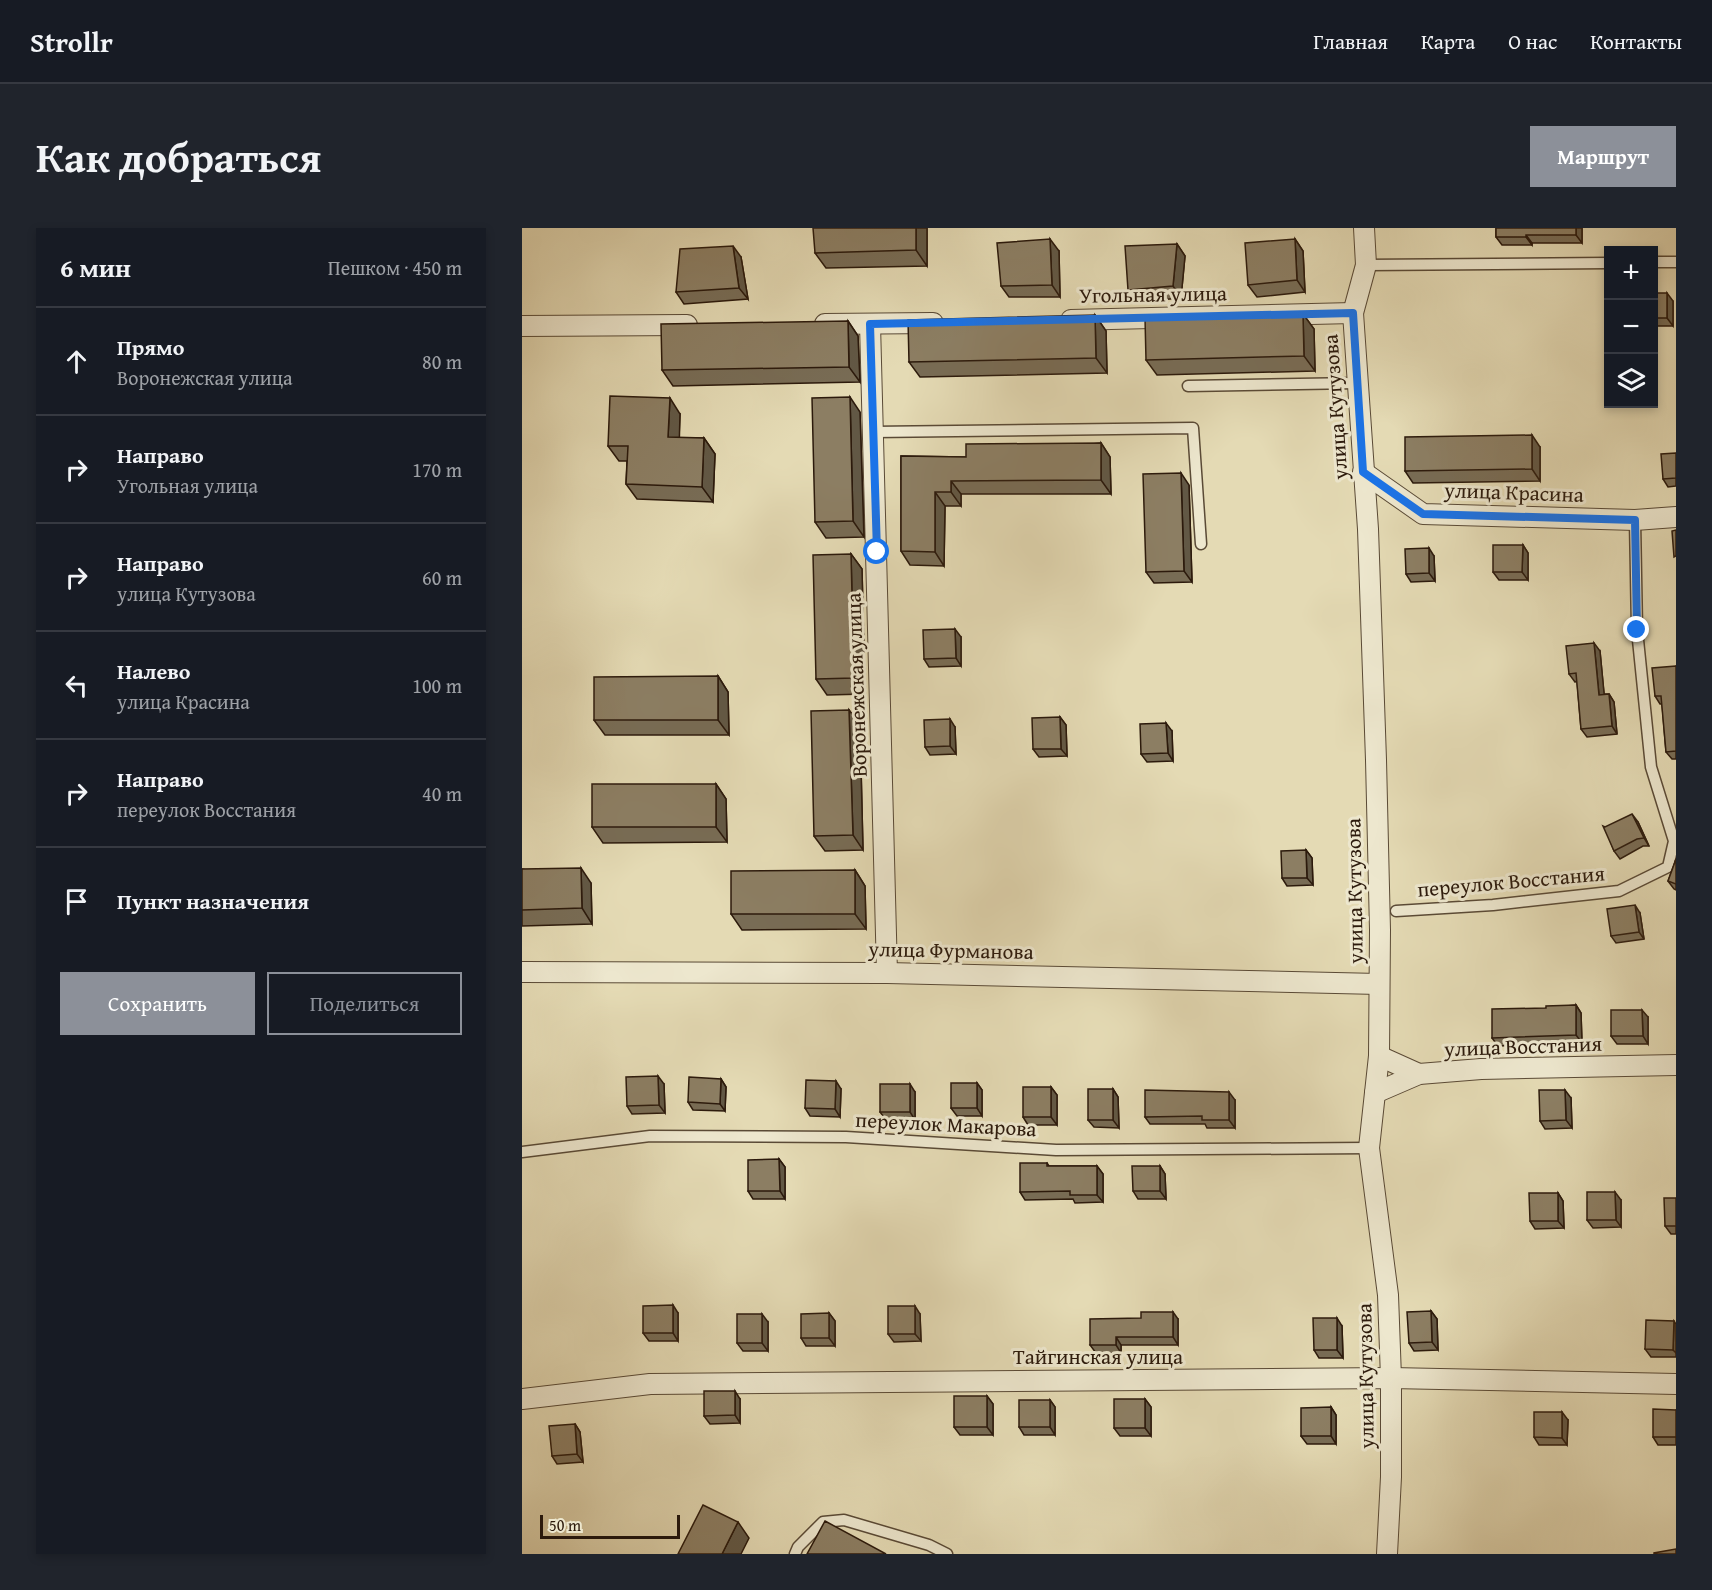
<!DOCTYPE html>
<html lang="ru">
<meta charset="utf-8">
<style>
body{margin:0;font-family:"Gentium Book Plus",serif;background:#20242c;color:#f1f3f6}
.controls{position:absolute;right:18px;top:18px;display:grid;overflow:hidden;border-radius:0px;box-shadow:0 3px 9px #0003}
.controls button{width:54px;height:54px;display:grid;place-items:center;padding:0;border:0;border-bottom:2px solid #363941;background:#171b24;color:#f1f3f6;font:30px sans-serif}
.scale{position:absolute;left:18px;bottom:15px;width:140px;box-sizing:border-box;padding-left:6px;border:3px solid #2c1a0c;border-top:0;font-size:16px;line-height:21px;white-space:nowrap;color:#2c1a0c;-webkit-text-stroke:4px #ede7ce;paint-order:stroke}
.stop{position:absolute;width:18px;height:18px;margin:-14px;border:4px solid #1a73e8;border-radius:50%;background:#fff}
.stop.end{background:#1a73e8;border-color:#fff;box-shadow:0 2px 6px #0008}
.list{margin:0;padding:0;list-style:none}
h2{display:flex;justify-content:space-between;align-items:center;height:78px;margin:0;padding:0 24px;font-size:26px}
h2 small{font-size:20px;font-weight:400;color:#9ea1a6}
.list li{display:grid;grid-template-columns:39px 1fr auto;gap:18px;align-items:center;box-sizing:border-box;height:108px;padding:0 24px;border-top:2px solid #363941}
.list b{display:block;font-size:22px;white-space:nowrap}
.list p{margin:0;font-size:20px;white-space:nowrap;color:#9ea1a6}
.list em{font-size:20px;font-style:normal;color:#9ea1a6}
.actions{display:flex;gap:12px;padding:18px 24px}
.actions a{flex:1;padding:14px 0;border:2px solid #8c9099;border-radius:0px;text-align:center;font-size:21px;color:#8c9099}
.actions .main{background:#8c9099;color:#fff}
.icon{flex:none;width:33px;height:33px;fill:none;stroke:currentColor;stroke-width:2;stroke-linecap:round;stroke-linejoin:round}
.map{position:relative;flex:none;width:1154px;height:1326px;overflow:hidden;border-radius:0px}
header{display:flex;align-items:center;gap:36px;box-sizing:border-box;height:84px;padding:0 30px;background:#171b24;border-bottom:2px solid #363941}
header strong{font-size:28px}
nav{display:flex;gap:33px;margin-inline-start:auto;font-size:21px}
.intro{display:flex;align-items:center;justify-content:space-between;box-sizing:border-box;height:144px;padding:0 36px}
h1{margin:0;font-size:42px}
.button{padding:15px 27px;border-radius:0px;background:#8c9099;color:#fff;font-size:21px;font-weight:700}
main{display:flex;gap:36px;padding:0 36px}
aside{flex:1;background:#171b24;border-radius:0px;box-shadow:0 3px 9px #0003}
.map>svg:first-child{display:block}
.lines{fill:none;stroke-linecap:round;stroke-linejoin:round}
.service-casing{stroke:#5a4a36;stroke-width:13}
.minor-casing{stroke:#5a4a36;stroke-width:22}
.service{stroke:#ede7ce;stroke-width:10}
.minor{stroke:#ede7ce;stroke-width:20}
.wall{fill:#786c55;stroke:#2c1a0c;stroke-width:1.5}
.shaded-wall{fill:#625845;stroke:#2c1a0c;stroke-width:1.5}
.building{fill:#8c7e63;stroke:#2c1a0c;stroke-width:1.5}
.route{stroke:#1a73e8;stroke-width:8}
.labels{text-anchor:middle;dominant-baseline:central;stroke-width:6;stroke-linejoin:round;paint-order:stroke}
.street-label{font-size:21px;fill:#2c1a0c;stroke:#ede7ce}
</style>
<header>
<strong>Strollr</strong>
<nav><a>Главная</a><a>Карта</a><a>О нас</a><a>Контакты</a></nav>
</header>
<div class="intro"><h1>Как добраться</h1><a class="button">Маршрут</a></div>
<main>
<aside>
<h2>6 мин<small>Пешком · 450 m</small></h2>
<ul class="list">
<li><svg class="icon" aria-label="ahead" viewBox="0 0 24 24"><path d="M12 20V5M6 11l6-6 6 6"/></svg><div><b>Прямо</b><p>Воронежская улица</p></div><em>80 m</em></li>
<li><svg class="icon" aria-label="right" viewBox="0 0 24 24"><path d="M7 20v-9h11M14 6l5 5-5 5"/></svg><div><b>Направо</b><p>Угольная улица</p></div><em>170 m</em></li>
<li><svg class="icon" aria-label="right" viewBox="0 0 24 24"><path d="M7 20v-9h11M14 6l5 5-5 5"/></svg><div><b>Направо</b><p>улица Кутузова</p></div><em>60 m</em></li>
<li><svg class="icon" aria-label="left" viewBox="0 0 24 24"><path d="M17 20v-9H6M10 6l-5 5 5 5"/></svg><div><b>Налево</b><p>улица Красина</p></div><em>100 m</em></li>
<li><svg class="icon" aria-label="right" viewBox="0 0 24 24"><path d="M7 20v-9h11M14 6l5 5-5 5"/></svg><div><b>Направо</b><p>переулок Восстания</p></div><em>40 m</em></li>
<li><svg class="icon" aria-label="arrive" viewBox="0 0 24 24"><path d="M6 21V4h12l-3 4 3 4H6"/></svg><div><b>Пункт назначения</b></div></li>
</ul>
<div class="actions"><a class="main">Сохранить</a><a>Поделиться</a></div>
</aside>
<div class="map">
<svg width="1154" height="1326" viewBox="0 0 1154 1326">
<rect width="100%" height="100%" fill="#e4dab4"/>
<filter id="stains"><feTurbulence type="fractalNoise" baseFrequency=".00333" numOctaves="4"/><feColorMatrix values="0 0 0 0 .2 0 0 0 0 .09 0 0 0 0 .02 0 0 0 .5 -.17"/></filter>
<radialGradient id="worn" r=".72"><stop offset=".6" stop-color="#630" stop-opacity="0"/><stop offset="1" stop-color="#630" stop-opacity=".3"/></radialGradient>
<g class="lines">
<defs>
<g id="service">
<polyline points="1132,34 1154,34"/>
<polyline points="844,37 1086,35"/>
<polyline points="666,158 835,155"/>
<polyline points="351,204 671,200 679,316"/>
<polyline points="874,683 971,677 1097,663 1146,639 1152,613 1129,539 1115,402 1113,292"/>
<polyline points="0,924 128,908 324,909 534,922 847,920"/>
<polyline points="273,1326 276,1319 301,1294 322,1292 407,1317 425,1326"/>
</g>
<g id="minor">
<polyline points="842,0 844,37 831,85 846,301 854,532 858,702 857,828 847,920 866,1067 869,1150 869,1249 865,1326"/>
<polyline points="549,92 831,85"/>
<polyline points="303,96 411,95"/>
<polyline points="348,96 365,745"/>
<polyline points="0,98 165,97"/>
<polyline points="841,244 901,286 1113,292 1154,289"/>
<polyline points="0,744 365,745 857,756"/>
<polyline points="857,828 897,846"/>
<polyline points="853,865 897,846 959,841 1154,837"/>
<polyline points="0,1171 128,1156 869,1150 1154,1156"/>
</g>
</defs>
<use href="#service" class="service-casing"/>
<use href="#minor" class="minor-casing"/>
<use href="#service" class="service"/>
<use href="#minor" class="minor"/>
</g>
<g class="wall">
<polygon points="405,0 405,38 304,40 293,25"/>
<polygon points="974,0 1060,0 1060,15 1010,15 1010,17 980,17 974,9"/>
<polygon points="773,11 781,23 783,64 735,69 726,57"/>
<polygon points="655,16 663,28 659,70 614,74 606,62"/>
<polygon points="537,23 538,69 487,69 479,58"/>
<polygon points="219,29 226,71 162,76 154,64"/>
<polygon points="1131,65 1151,73 1151,98 1131,98"/>
<polygon points="781,86 792,101 793,143 635,147 624,132"/>
<polygon points="573,87 584,103 585,145 398,149 387,134"/>
<polygon points="326,93 336,108 338,154 151,158 140,142"/>
<polygon points="338,184 342,309 304,310 293,294"/>
<polygon points="158,186 157,210 182,210 193,226 191,274 115,271 104,256 105,233 97,233 86,218"/>
<polygon points="579,215 588,229 589,266 439,266 439,278 423,278 422,338 388,337 379,323 379,228 444,229"/>
<polygon points="1018,219 1018,253 891,255 883,243"/>
<polygon points="1154,225 1154,258 1146,259 1141,251"/>
<polygon points="667,257 670,354 632,355 624,344"/>
<polygon points="1001,317 1006,325 1006,352 977,352 971,344"/>
<polygon points="329,326 340,341 343,466 305,467 294,451"/>
<polygon points="912,328 913,353 889,354 884,346"/>
<polygon points="439,409 439,438 407,439 402,431"/>
<polygon points="1078,423 1082,466 1087,466 1092,474 1095,506 1065,509 1059,501 1055,453 1053,454 1047,446"/>
<polygon points="1154,438 1154,531 1150,531 1144,524 1140,476 1138,476 1133,468"/>
<polygon points="196,448 206,464 207,507 83,507 72,492"/>
<polygon points="327,482 338,497 341,622 303,623 292,608"/>
<polygon points="538,489 544,497 545,528 517,529 511,521"/>
<polygon points="433,499 434,526 408,527 403,519"/>
<polygon points="650,503 651,533 625,534 619,526"/>
<polygon points="194,556 204,571 205,614 81,615 70,599"/>
<polygon points="1116,594 1127,618 1121,618 1098,631 1092,623 1083,599"/>
<polygon points="784,622 790,630 791,657 765,658 760,650"/>
<polygon points="1154,631 1154,662 1152,661 1146,653"/>
<polygon points="0,641 69,655 70,696 0,698"/>
<polygon points="333,642 343,658 344,701 220,702 209,686"/>
<polygon points="1118,685 1122,711 1094,715 1089,708"/>
<polygon points="1054,777 1059,785 1060,815 976,818 970,810 1024,780"/>
<polygon points="1126,789 1126,816 1095,816 1089,808"/>
<polygon points="199,851 204,859 203,883 171,882 166,874"/>
<polygon points="455,855 460,862 460,888 435,888 429,880"/>
<polygon points="142,856 143,885 110,886 105,878"/>
<polygon points="529,859 535,867 535,897 506,897 501,889"/>
<polygon points="319,861 318,889 288,888 283,880"/>
<polygon points="591,861 596,869 597,900 572,899 566,892"/>
<polygon points="393,864 393,892 364,892 358,884"/>
<polygon points="1049,870 1050,900 1023,901 1018,893"/>
<polygon points="713,872 713,900 685,900 683,896 628,896 623,889"/>
<polygon points="257,931 263,939 263,971 231,971 226,963"/>
<polygon points="525,935 527,938 575,938 581,946 581,974 553,975 551,971 503,972 498,964"/>
<polygon points="638,938 643,946 644,971 616,971 611,963"/>
<polygon points="1036,965 1041,973 1042,1000 1013,1001 1008,993"/>
<polygon points="1154,970 1154,1006 1149,1006 1143,998"/>
<polygon points="1099,972 1099,999 1071,1000 1065,992"/>
<polygon points="909,1083 915,1091 916,1122 892,1123 887,1115"/>
<polygon points="156,1085 156,1113 127,1113 121,1105"/>
<polygon points="307,1085 313,1093 313,1118 284,1118 279,1110"/>
<polygon points="398,1086 399,1113 372,1114 366,1106"/>
<polygon points="656,1091 656,1117 599,1117 599,1125 574,1125 568,1117"/>
<polygon points="246,1094 246,1123 221,1123 215,1115"/>
<polygon points="1154,1096 1154,1129 1129,1129 1123,1121"/>
<polygon points="820,1098 821,1130 797,1130 792,1122"/>
<polygon points="465,1168 471,1176 471,1207 438,1207 432,1199"/>
<polygon points="218,1171 218,1195 188,1196 182,1188"/>
<polygon points="623,1171 629,1179 629,1208 598,1208 592,1200"/>
<polygon points="528,1172 533,1179 533,1207 502,1207 497,1199"/>
<polygon points="809,1179 814,1187 814,1216 785,1216 779,1208"/>
<polygon points="1154,1182 1154,1217 1136,1217 1131,1209"/>
<polygon points="1046,1192 1045,1217 1017,1217 1012,1209"/>
<polygon points="53,1196 58,1204 61,1234 35,1236 30,1228"/>
</g>
<g class="shaded-wall">
<polygon points="394,0 405,0 405,38 394,22"/>
<polygon points="1054,0 1060,0 1060,15 1054,7"/>
<polygon points="1004,7 1010,15 1010,17 1004,9"/>
<polygon points="528,11 537,23 538,69 530,57"/>
<polygon points="773,11 781,23 783,64 775,52"/>
<polygon points="655,16 663,28 659,70 651,58"/>
<polygon points="211,18 219,29 226,71 217,60"/>
<polygon points="1145,65 1151,73 1151,98 1145,90"/>
<polygon points="781,86 792,101 793,143 782,128"/>
<polygon points="573,87 584,103 585,145 574,130"/>
<polygon points="326,93 336,108 338,154 327,139"/>
<polygon points="328,169 338,184 342,309 331,293"/>
<polygon points="148,170 158,186 157,225 146,209"/>
<polygon points="1010,207 1018,219 1018,253 1010,241"/>
<polygon points="182,210 193,226 191,274 180,259"/>
<polygon points="579,215 588,229 589,266 579,252"/>
<polygon points="659,245 667,257 670,354 662,343"/>
<polygon points="429,253 439,266 439,278 429,264"/>
<polygon points="413,264 423,278 422,338 413,324"/>
<polygon points="1001,317 1006,325 1006,352 1000,344"/>
<polygon points="907,320 912,328 913,353 907,345"/>
<polygon points="329,326 340,341 343,466 332,450"/>
<polygon points="433,401 439,409 439,438 434,430"/>
<polygon points="1072,415 1078,423 1083,475 1077,467"/>
<polygon points="196,448 206,464 207,507 196,492"/>
<polygon points="1087,466 1092,474 1095,506 1090,498"/>
<polygon points="327,482 338,497 341,622 331,607"/>
<polygon points="538,489 544,497 545,528 539,521"/>
<polygon points="428,491 433,499 434,526 428,518"/>
<polygon points="644,495 650,503 651,533 646,525"/>
<polygon points="194,556 204,571 205,614 194,599"/>
<polygon points="1110,586 1116,594 1127,618 1122,610"/>
<polygon points="784,622 790,630 791,657 785,650"/>
<polygon points="59,640 69,655 70,696 60,680"/>
<polygon points="333,642 343,658 344,701 333,686"/>
<polygon points="1113,677 1118,685 1122,711 1117,704"/>
<polygon points="1054,777 1059,785 1060,815 1054,807"/>
<polygon points="1120,782 1126,789 1126,816 1121,808"/>
<polygon points="136,848 142,856 143,885 137,877"/>
<polygon points="199,851 204,859 203,883 198,876"/>
<polygon points="314,853 319,861 318,889 313,881"/>
<polygon points="455,855 460,862 460,888 455,880"/>
<polygon points="388,856 393,864 393,892 388,884"/>
<polygon points="529,859 535,867 535,897 529,889"/>
<polygon points="591,861 596,869 597,900 591,892"/>
<polygon points="1043,862 1049,870 1050,900 1044,892"/>
<polygon points="707,864 713,872 713,900 707,892"/>
<polygon points="257,931 263,939 263,971 258,963"/>
<polygon points="575,938 581,946 581,974 575,967"/>
<polygon points="638,938 643,946 644,971 638,963"/>
<polygon points="1093,964 1099,972 1099,999 1094,992"/>
<polygon points="1036,965 1041,973 1042,1000 1036,993"/>
<polygon points="151,1077 156,1085 156,1113 151,1105"/>
<polygon points="393,1078 398,1086 399,1113 393,1106"/>
<polygon points="909,1083 915,1091 916,1122 910,1114"/>
<polygon points="651,1084 656,1091 656,1117 651,1109"/>
<polygon points="307,1085 313,1093 313,1118 307,1110"/>
<polygon points="240,1086 246,1094 246,1123 240,1115"/>
<polygon points="815,1090 820,1098 821,1130 815,1122"/>
<polygon points="1152,1093 1154,1096 1154,1125 1151,1122"/>
<polygon points="594,1109 599,1117 599,1125 594,1117"/>
<polygon points="213,1163 218,1171 218,1195 213,1187"/>
<polygon points="465,1168 471,1176 471,1207 465,1199"/>
<polygon points="623,1171 629,1179 629,1208 623,1200"/>
<polygon points="528,1172 533,1179 533,1207 528,1199"/>
<polygon points="809,1179 814,1187 814,1216 809,1208"/>
<polygon points="1040,1184 1046,1192 1045,1217 1040,1210"/>
<polygon points="53,1196 58,1204 61,1234 55,1226"/>
<polygon points="216,1294 227,1310 219,1326 200,1326"/>
</g>
<g class="building">
<polygon points="291,0 394,0 394,22 293,25"/>
<polygon points="974,0 1054,0 1054,7 1004,7 1004,9 974,9"/>
<polygon points="528,11 530,57 479,58 475,15"/>
<polygon points="773,11 775,52 726,57 723,15"/>
<polygon points="655,16 651,58 606,62 603,18"/>
<polygon points="211,18 217,60 154,64 158,21"/>
<rect x="1131" y="65" width="14" height="25"/>
<polygon points="781,86 782,128 624,132 623,90"/>
<polygon points="573,87 574,130 387,134 386,92"/>
<polygon points="326,93 327,139 140,142 139,96"/>
<polygon points="88,168 148,170 146,209 182,210 180,259 104,256 106,218 86,218"/>
<polygon points="328,169 331,293 293,294 290,170"/>
<polygon points="1010,207 1010,241 883,243 883,209"/>
<polygon points="579,215 579,252 429,253 429,264 413,264 413,324 379,323 379,228 444,229 444,216"/>
<polygon points="1154,225 1154,250 1141,251 1139,226"/>
<polygon points="659,245 662,343 624,344 621,246"/>
<polygon points="1154,302 1154,328 1152,329 1150,303"/>
<polygon points="971,317 1001,317 1000,344 971,344"/>
<polygon points="907,320 907,345 884,346 883,321"/>
<polygon points="329,326 332,450 294,451 291,327"/>
<polygon points="433,401 434,430 402,431 401,402"/>
<polygon points="1072,415 1077,467 1087,466 1090,498 1059,501 1054,445 1047,446 1044,418"/>
<polygon points="1154,438 1154,523 1144,524 1139,468 1133,468 1130,440"/>
<polygon points="196,448 196,492 72,492 72,449"/>
<polygon points="327,482 331,607 292,608 289,483"/>
<polygon points="538,489 539,521 511,521 510,490"/>
<polygon points="428,491 428,518 403,519 402,492"/>
<polygon points="644,495 646,525 619,526 618,496"/>
<rect x="70" y="556" width="124" height="43"/>
<polygon points="1110,586 1122,610 1115,611 1092,623 1081,598 1083,599"/>
<polygon points="784,622 785,650 760,650 759,623"/>
<polygon points="1154,631 1154,656 1146,653"/>
<polygon points="59,640 60,680 0,682 0,641"/>
<polygon points="333,642 333,686 209,686 209,643"/>
<polygon points="1113,677 1117,704 1089,708 1085,681"/>
<polygon points="1054,777 1054,807 970,810 970,781 1024,780 1024,778"/>
<polygon points="1089,782 1120,782 1121,808 1089,808"/>
<polygon points="136,848 137,877 105,878 104,849"/>
<polygon points="167,849 199,851 198,876 166,874"/>
<polygon points="284,852 314,853 313,881 283,880"/>
<rect x="429" y="855" width="26" height="25"/>
<rect x="358" y="856" width="30" height="28"/>
<rect x="501" y="859" width="28" height="30"/>
<rect x="566" y="861" width="25" height="31"/>
<polygon points="623,862 707,864 707,892 680,892 680,888 623,889"/>
<polygon points="1017,862 1043,862 1044,892 1018,893"/>
<polygon points="257,931 258,963 226,963 226,932"/>
<polygon points="498,935 525,935 525,938 575,938 575,967 548,967 548,963 498,964"/>
<polygon points="610,938 638,938 638,963 611,963"/>
<polygon points="1065,964 1093,964 1094,992 1065,992"/>
<polygon points="1007,965 1036,965 1036,993 1008,993"/>
<polygon points="1142,970 1154,970 1154,998 1143,998"/>
<polygon points="151,1077 151,1105 121,1105 121,1078"/>
<rect x="366" y="1078" width="27" height="28"/>
<polygon points="909,1083 910,1114 887,1115 885,1084"/>
<polygon points="619,1084 651,1084 651,1109 594,1109 594,1117 568,1117 568,1091 619,1090"/>
<polygon points="307,1085 307,1110 279,1110 279,1086"/>
<rect x="215" y="1086" width="25" height="29"/>
<polygon points="791,1090 815,1090 815,1122 792,1122"/>
<polygon points="1124,1092 1152,1093 1151,1122 1123,1121"/>
<polygon points="182,1163 213,1163 213,1187 182,1188"/>
<rect x="432" y="1168" width="33" height="31"/>
<rect x="592" y="1171" width="31" height="29"/>
<rect x="497" y="1172" width="31" height="27"/>
<polygon points="809,1179 809,1208 779,1208 779,1180"/>
<polygon points="1131,1181 1154,1182 1154,1209 1131,1209"/>
<polygon points="1012,1184 1040,1184 1040,1210 1012,1209"/>
<polygon points="53,1196 55,1226 30,1228 27,1198"/>
<polygon points="181,1277 216,1294 200,1326 156,1326"/>
<polygon points="303,1293 364,1326 285,1326"/>
<polygon points="1154,1321 1154,1326 1132,1326 1132,1325"/>
</g>
<g class="lines">
<polyline class="route" points="355,324 348,96 831,85 841,244 901,286 1113,292 1115,402"/>
</g>
<g class="labels">
<g class="street-label">
<text transform="translate(631 66) rotate(-1)">Угольная улица</text>
<text transform="translate(813 179) rotate(-94)">улица Кутузова</text>
<text transform="translate(992 264) rotate(2)">улица Красина</text>
<text transform="translate(334 457) rotate(-92)">Воронежская улица</text>
<text transform="translate(989 653) rotate(-5)">переулок Восстания</text>
<text transform="translate(832 663) rotate(-91)">улица Кутузова</text>
<text transform="translate(429 722) rotate(1)">улица Фурманова</text>
<text transform="translate(1001 818) rotate(-2)">улица Восстания</text>
<text transform="translate(424 896) rotate(3)">переулок Макарова</text>
<text x="576" y="1128">Тайгинская улица</text>
<text transform="translate(843 1148) rotate(-91)">улица Кутузова</text>
</g>
</g>
<rect width="100%" height="100%" filter="url(#stains)"/>
<rect width="100%" height="100%" fill="url(#worn)"/>
</svg>
<div class="controls">
<button>+</button>
<button>−</button>
<button><svg class="icon" aria-label="layers" viewBox="0 0 24 24"><path d="M12 4l9 5-9 5-9-5zM3 14l9 5 9-5"/></svg></button>
</div>
<div class="scale">50 m</div>
<div class="stop" style="left:355px;top:324px"></div>
<div class="stop end" style="left:1115px;top:402px"></div>
</div>
</main>
